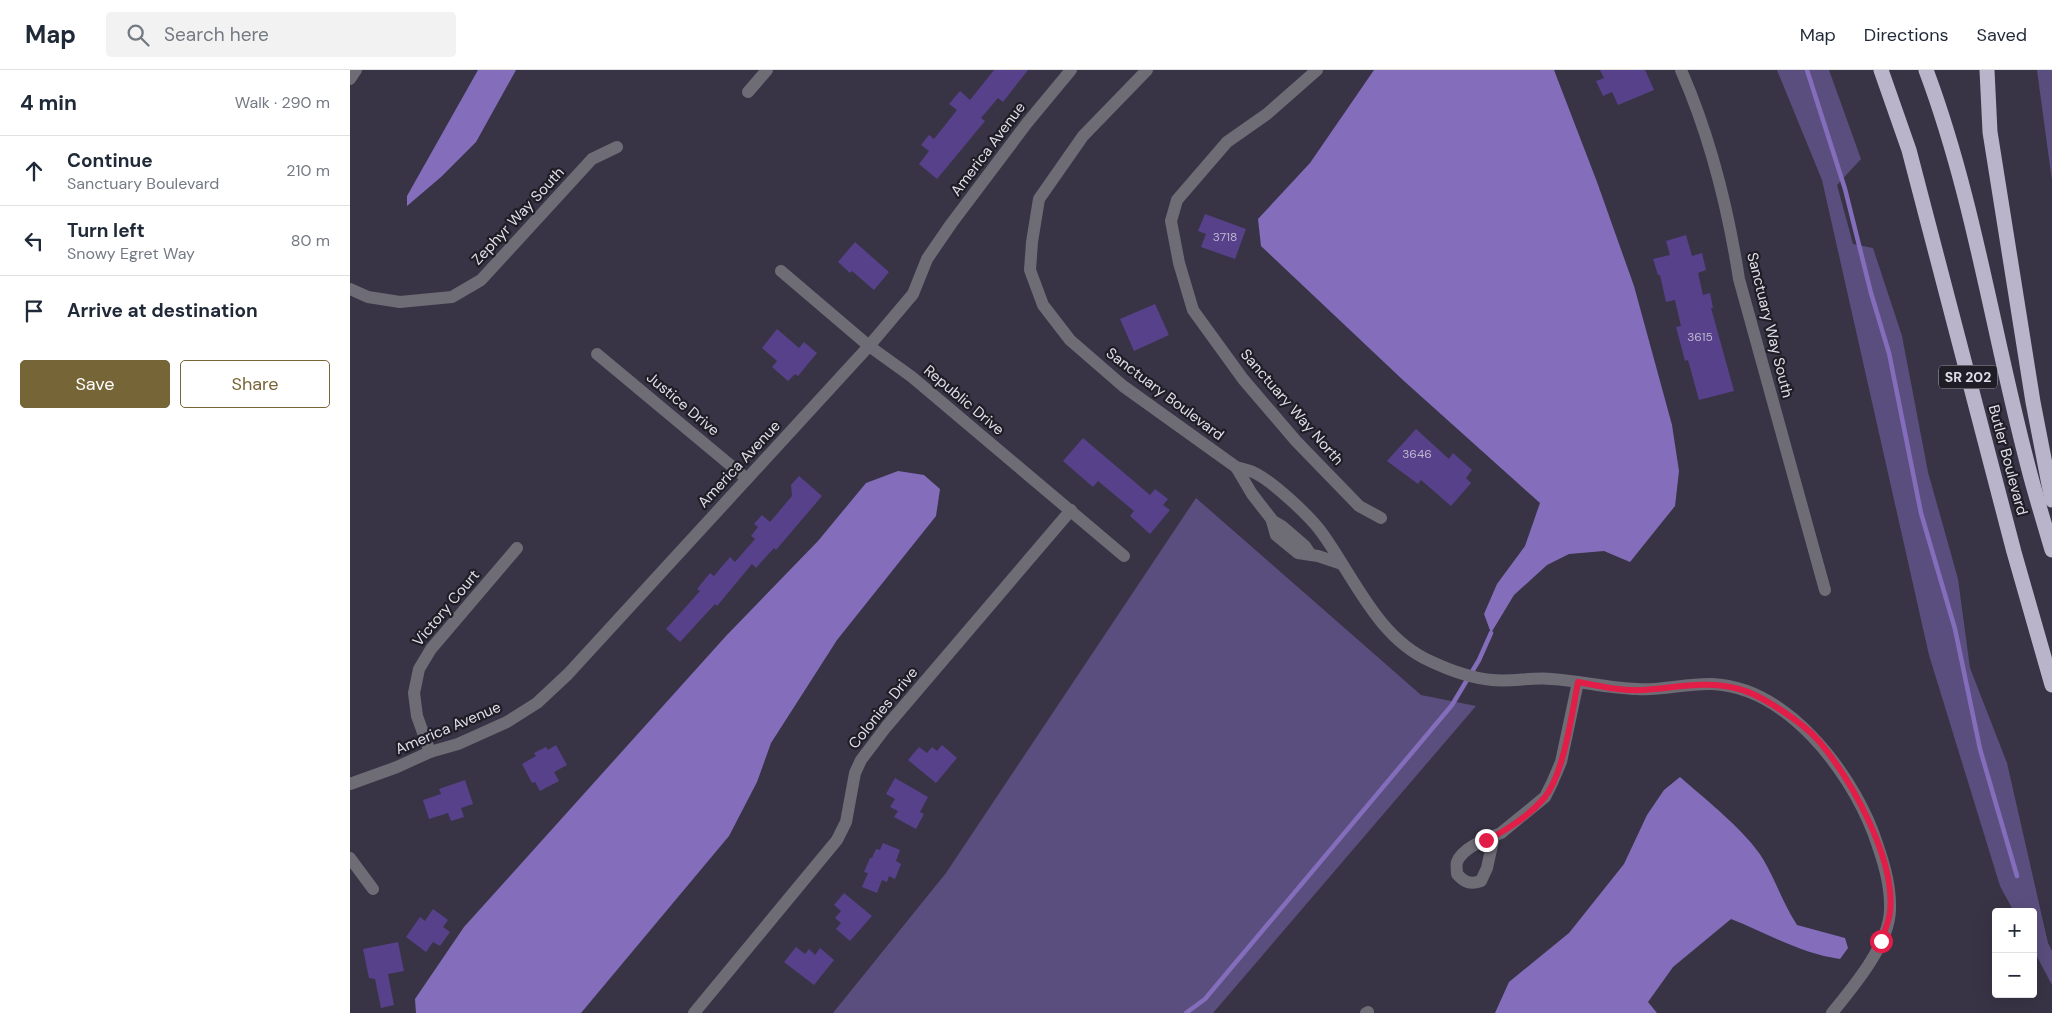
<!DOCTYPE html>
<meta charset="utf-8">
<style>
body{margin:0;font-family:"DM Sans",sans-serif;background:#f2f2f3;color:#1f2937}
.controls{position:absolute;right:15px;bottom:15px;display:grid;overflow:hidden;border-radius:5px;box-shadow:0 5px 20px #0002}
.controls button{width:45px;height:45px;display:grid;place-items:center;padding:0;border:0;border-bottom:1px solid #e0e1e3;background:#fff;color:#1f2937;font:25px sans-serif}
.stop{position:absolute;width:15px;height:15px;margin:-11px;border:4px solid #e11d48;border-radius:50%;background:#fff}
.stop.end{background:#e11d48;border-color:#fff;box-shadow:0 1px 5px #0008}
.list{margin:0;padding:0;list-style:none}
h2{display:flex;justify-content:space-between;align-items:center;height:65px;margin:0;padding:0 20px;font-size:21px}
h2 small{font-size:16px;font-weight:400;color:#747a83}
.list li{display:grid;grid-template-columns:32px 1fr auto;gap:15px;align-items:center;box-sizing:border-box;height:70px;padding:0 20px;border-top:1px solid #e0e1e3}
.list b{display:block;font-size:19px;white-space:nowrap}
.list p{margin:0;font-size:16px;white-space:nowrap;color:#747a83}
.list em{font-size:16px;font-style:normal;color:#747a83}
.actions{display:flex;gap:10px;padding:15px 20px}
.actions a{flex:1;padding:11px 0;border:1px solid #766536;border-radius:5px;text-align:center;font-size:18px;color:#766536}
.actions .main{background:#766536;color:#fff}
.icon{flex:none;width:28px;height:28px;fill:none;stroke:currentColor;stroke-width:2;stroke-linecap:round;stroke-linejoin:round}
.map{position:relative;flex:none;width:1702px;height:943px;overflow:hidden}
header{display:flex;align-items:center;gap:30px;box-sizing:border-box;height:70px;padding:0 25px;background:#fff;border-bottom:1px solid #e0e1e3}
header strong{font-size:24px}
nav{display:flex;gap:28px;margin-inline-start:auto;font-size:18px}
.search{width:350px;height:45px;background:#f2f2f3;display:flex;align-items:center;gap:12px;box-sizing:border-box;padding:0 18px;border-radius:5px;color:#747a83;font-size:19px}
main{display:flex}
aside{flex:1;background:#fff}
.map>svg:first-child{display:block}
.green{fill:#5a4e7e}
.water{fill:#846ebc}
.lines{fill:none;stroke-linecap:round;stroke-linejoin:round}
.stream{stroke:#846ebc;stroke-width:4.5}
.building{fill:#57418a}
.street{stroke:#6e6c75;stroke-width:12}
.highway{stroke:#b9b4ca;stroke-width:15}
.route{stroke:#e11d48;stroke-width:6}
.labels{text-anchor:middle;dominant-baseline:central;stroke-width:4.5;stroke-linejoin:round;paint-order:stroke}
.number-label{font-size:12px;fill:#beb7d1}
.shield{fill:#1f1d25;stroke:#a6a4ae;stroke-width:1}
.shield-label{font-size:14px;font-weight:bold;fill:#e0dee9}
.street-label{font-size:15px;fill:#e0dee9;stroke:#1f1d25}
</style>
<header>
<strong>Map</strong>
<div class="search"><svg class="icon" aria-label="search" viewBox="0 0 24 24"><circle cx="10" cy="10" r="6"/><path d="M15 15l6 6"/></svg>Search here</div>
<nav><a>Map</a><a>Directions</a><a>Saved</a></nav>
</header>
<main>
<aside>
<h2>4 min<small>Walk · 290 m</small></h2>
<ul class="list">
<li><svg class="icon" aria-label="ahead" viewBox="0 0 24 24"><path d="M12 20V5M6 11l6-6 6 6"/></svg><div><b>Continue</b><p>Sanctuary Boulevard</p></div><em>210 m</em></li>
<li><svg class="icon" aria-label="left" viewBox="0 0 24 24"><path d="M17 20v-9H6M10 6l-5 5 5 5"/></svg><div><b>Turn left</b><p>Snowy Egret Way</p></div><em>80 m</em></li>
<li><svg class="icon" aria-label="arrive" viewBox="0 0 24 24"><path d="M6 21V4h12l-3 4 3 4H6"/></svg><div><b>Arrive at destination</b></div></li>
</ul>
<div class="actions"><a class="main">Save</a><a>Share</a></div>
</aside>
<div class="map">
<svg width="1702" height="943" viewBox="0 0 1702 943">
<rect width="100%" height="100%" fill="#383445"/>
<g class="green">
<polygon points="1427,0 1479,0 1511,89 1487,115 1503,174 1523,178 1552,266 1578,402 1608,509 1620,598 1657,693 1698,873 1702,881 1702,915 1683,879 1683,842 1664,842 1650,816 1579,585 1472,110"/>
<polygon points="1687,0 1702,0 1702,111"/>
<polygon points="846,428 1071,625 1126,636 863,943 483,943 596,803"/>
</g>
<g class="water">
<polygon points="128,0 166,0 126,72 91,107 57,136 57,126"/>
<polygon points="1024,0 1204,0 1247,112 1284,216 1322,355 1329,401 1325,436 1280,492 1254,481 1219,484 1197,495 1164,525 1141,563 1134,544 1147,514 1175,476 1190,433 1054,311 911,176 908,149 960,93"/>
<polygon points="548,401 574,405 590,419 586,446 487,570 421,673 407,712 379,766 231,943 66,943 65,929 114,857 376,566 468,471 516,413"/>
<path d="M1330 707C1355 729 1397 762 1413 789 1426 811 1433 834 1447 855L1495 868 1498 878 1490 889C1451 884 1417 863 1381 849L1323 897 1298 932 1307 943H1145L1159 912 1219 863 1274 794 1297 745 1314 720Z"/>
</g>
<g class="lines">
<g class="stream">
<polyline points="1457,0 1495,119 1521,223 1539,283 1571,443 1605,559 1630,679 1667,806"/>
<polyline points="836,943 855,929 1102,635 1129,590 1141,563"/>
</g>
</g>
<g class="building">
<polygon points="644,0 678,0 653,32 648,28 631,48 635,51 587,109 569,94 579,81 571,75 579,65 584,69 607,40 599,34 610,21 620,30"/>
<polygon points="1250,0 1295,0 1304,20 1268,35 1262,22 1253,26 1246,11 1254,8"/>
<polygon points="855,144 896,159 885,189 851,177 856,164 848,161"/>
<polygon points="1336,165 1342,186 1352,183 1356,200 1348,203 1353,225 1360,223 1363,238 1361,238 1384,321 1349,330 1338,290 1335,291 1326,257 1331,256 1325,230 1316,232 1310,205 1308,205 1303,189 1320,185 1316,171"/>
<polygon points="505,172 539,202 524,220 502,201 500,203 488,192"/>
<polygon points="805,234 819,265 784,281 770,249"/>
<polygon points="427,259 449,278 454,272 467,283 448,306 445,304 438,311 422,297 427,291 412,278"/>
<polygon points="1066,359 1099,389 1103,383 1122,400 1116,408 1121,413 1101,436 1071,410 1068,414 1037,391"/>
<polygon points="733,368 800,425 805,419 818,429 813,435 820,440 800,464 780,446 784,441 748,411 743,417 713,391"/>
<polygon points="449,406 472,426 426,480 424,478 406,498 402,494 367,536 365,534 330,572 316,559 350,521 347,519 360,503 364,506 380,487 385,492 405,469 401,466 408,457 404,454 412,445 420,452 442,426 441,415"/>
<polygon points="206,675 217,695 204,702 209,711 190,721 185,712 182,713 172,694 186,686 184,683 196,677 198,680"/>
<polygon points="592,675 607,688 586,713 558,690 569,677 577,683 582,677 587,681"/>
<polygon points="545,708 578,727 570,742 574,744 566,759 544,747 548,741 540,737 545,729 536,724"/>
<polygon points="115,710 123,734 111,738 114,747 101,751 98,743 79,749 73,730 91,724 89,719"/>
<polygon points="533,773 550,780 546,791 551,794 545,809 539,806 537,812 532,810 527,823 512,817 518,803 514,802 520,788 522,788 526,779 530,780"/>
<polygon points="494,823 522,846 500,871 486,859 491,853 485,848 491,841 484,835"/>
<polygon points="83,839 98,850 93,857 100,862 90,876 83,872 76,882 56,867 70,847 75,851"/>
<polygon points="48,872 54,901 38,904 44,935 31,938 25,909 19,908 13,879"/>
<polygon points="446,877 455,884 459,879 465,885 470,878 484,890 464,915 434,892"/>
</g>
<g class="lines">
<g class="street">
<path d="M797 0 733 66 689 129 682 172 680 200 693 235 720 270 773 316 886 397C892 399 899 400 905 403 923 412 960 446 972 463 1004 507 1027 567 1080 591 1099 600 1121 608 1142 610 1162 612 1182 607 1202 609 1230 611 1258 618 1287 619 1311 621 1337 613 1362 614 1436 617 1498 698 1523 762 1532 787 1541 813 1540 840 1539 875 1503 917 1482 943"/>
<polyline points="967,0 917,44 877,72 827,130 821,151 829,193 843,240 893,309 946,371 1009,436 1031,448"/>
<path d="M1331 0C1360 66 1378 138 1389 209L1475 520"/>
<polyline points="0,9 6,0"/>
<polyline points="398,22 417,0"/>
<polyline points="431,201 519,276 562,307 774,486"/>
<polyline points="0,219 18,227 50,232 102,227 131,210 242,89 267,77"/>
<polyline points="247,284 397,409"/>
<polyline points="886,397 902,424 923,451 933,457 955,476 961,485"/>
<polyline points="922,451 926,465 948,483 968,486 992,494"/>
<polyline points="80,682 67,646 64,623 69,599 81,579 167,478"/>
<polyline points="0,714 47,697 80,682 108,674 157,652 187,633 218,604 519,276 563,224 577,189 601,154 677,53 721,0"/>
<path d="M1144 766 1137 798 1131 811C1120 815 1114 812 1107 804 1107 801 1106 795 1107 792 1113 777 1137 769 1151 763L1195 727 1202 713 1211 692 1228 612"/>
<polyline points="0,788 23,819"/>
<polyline points="344,943 487,770 496,752 505,703 511,690 536,657 721,440"/>
<polyline points="1016,943 1018,942"/>
</g>
<g class="highway">
<polyline points="1531,0 1559,80 1664,482 1702,615"/>
<path d="M1576 0C1624 128 1643 264 1678 396 1685 424 1694 452 1702 480"/>
<polyline points="1637,0 1640,62 1683,332 1702,430"/>
</g>
</g>
<g class="lines">
<path class="route" d="M1136 770C1156 761 1180 745 1195 727 1214 703 1222 643 1228 612 1248 616 1271 621 1292 620 1326 618 1355 610 1389 619 1412 625 1453 653 1468 670 1501 709 1546 789 1540 842 1539 852 1534 862 1531 871"/>
</g>
<g class="labels">
<g class="number-label">
<text x="875" y="167">3718</text>
<text x="1350" y="267">3615</text>
<text x="1067" y="384">3646</text>
</g>
<rect class="shield" x="1589" y="295.5" width="58" height="23" rx="4"/>
<g class="shield-label">
<text x="1618" y="307">SR 202</text>
</g>
<g class="street-label">
<text transform="translate(638 79) rotate(-53)">America Avenue</text>
<text transform="translate(168 146) rotate(-47)">Zephyr Way South</text>
<text transform="translate(1420 255) rotate(76)">Sanctuary Way South</text>
<text transform="translate(815 324) rotate(37)">Sanctuary Boulevard</text>
<text transform="translate(614 330) rotate(40)">Republic Drive</text>
<text transform="translate(333 334) rotate(40)">Justice Drive</text>
<text transform="translate(942 337) rotate(49)">Sanctuary Way North</text>
<text transform="translate(1658 390) rotate(75)">Butler Boulevard</text>
<text transform="translate(389 394) rotate(-47)">America Avenue</text>
<text transform="translate(96 538) rotate(-50)">Victory Court</text>
<text transform="translate(533 638) rotate(-51)">Colonies Drive</text>
<text transform="translate(98 658) rotate(-23)">America Avenue</text>
</g>
</g>
</svg>
<div class="controls">
<button>+</button>
<button>−</button>
</div>
<div class="stop" style="left:1531px;top:871px"></div>
<div class="stop end" style="left:1136px;top:770px"></div>
</div>
</main>
